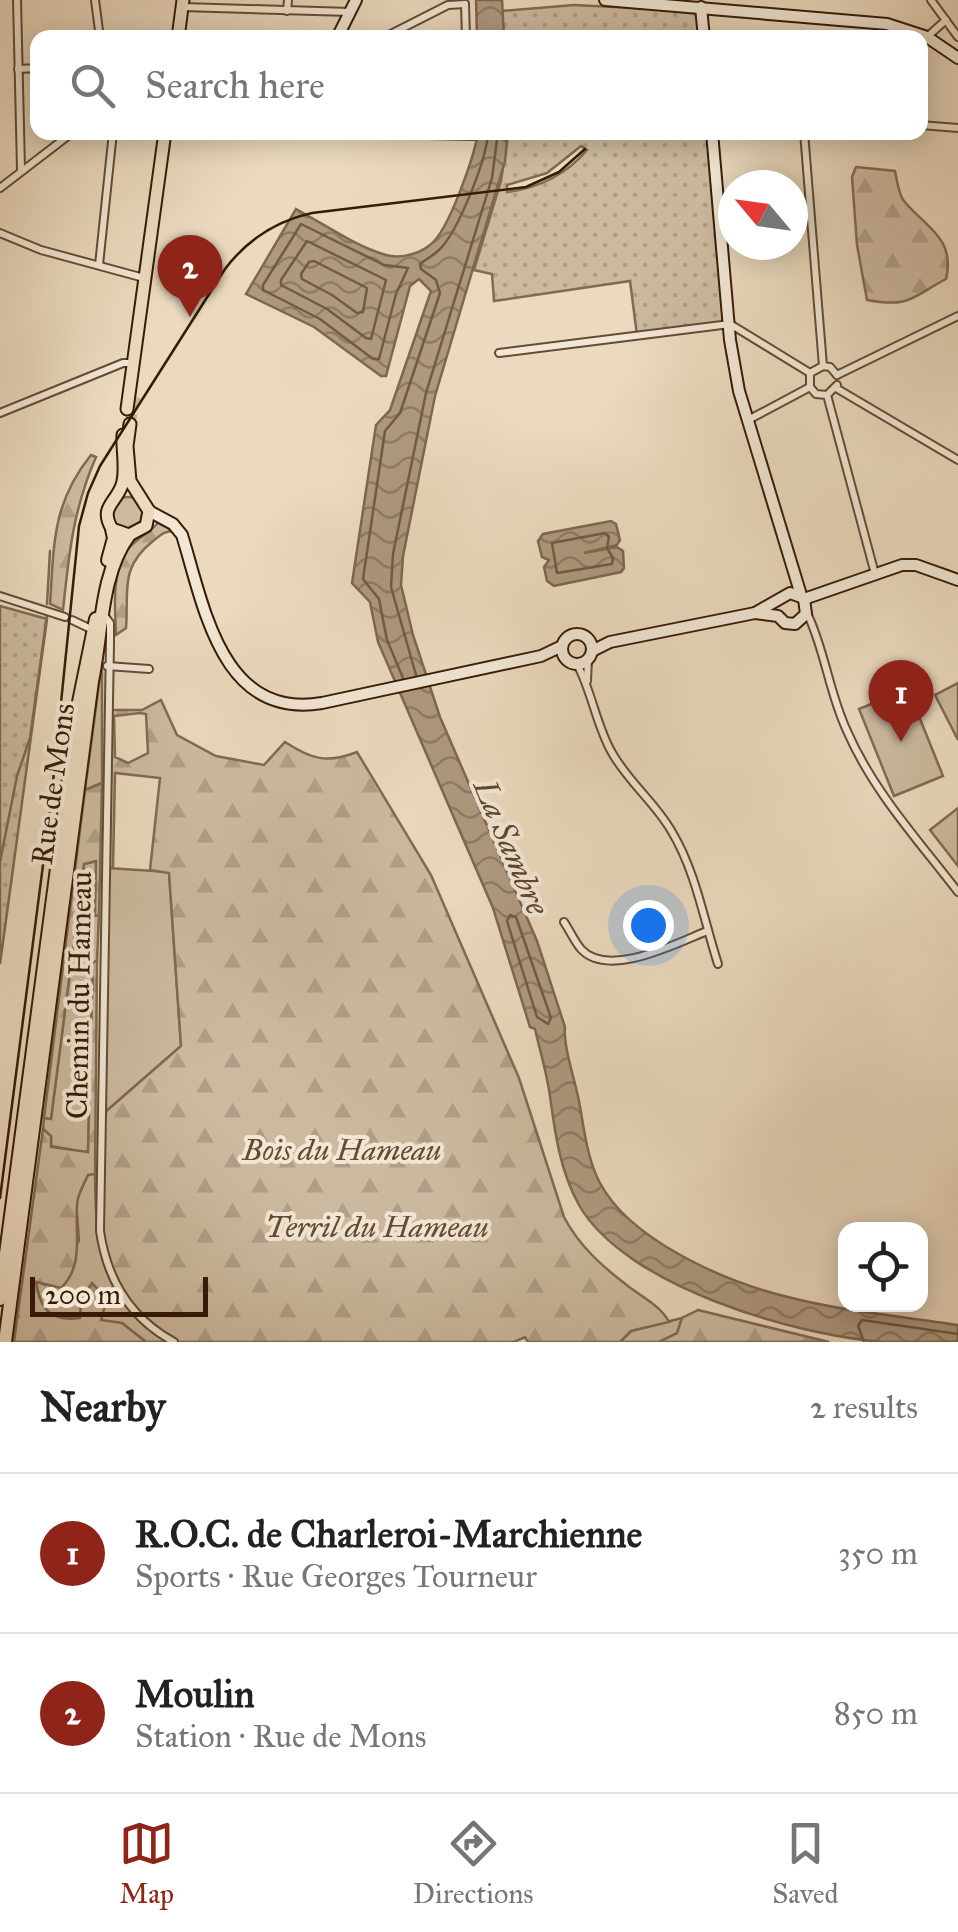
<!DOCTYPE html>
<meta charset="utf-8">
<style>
body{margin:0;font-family:"IM FELL Great Primer",serif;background:#f6f6f6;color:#222}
.controls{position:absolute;right:30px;bottom:30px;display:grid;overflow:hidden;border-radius:20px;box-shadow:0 5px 25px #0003}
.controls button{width:90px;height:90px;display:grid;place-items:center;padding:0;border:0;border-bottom:2px solid #e0e0e0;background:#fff;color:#222;font:50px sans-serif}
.compass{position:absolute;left:718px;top:170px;width:90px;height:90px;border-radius:50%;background:#fff;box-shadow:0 5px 25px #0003;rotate:299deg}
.scale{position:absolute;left:30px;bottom:25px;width:178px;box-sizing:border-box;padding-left:10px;border:5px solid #371b06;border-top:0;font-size:28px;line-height:35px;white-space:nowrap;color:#371b06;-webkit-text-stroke:8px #f2e7d5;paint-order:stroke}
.you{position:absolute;left:648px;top:925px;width:35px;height:35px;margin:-25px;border:8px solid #fff;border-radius:50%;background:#1a73e8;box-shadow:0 0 0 15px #1a73e833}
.badge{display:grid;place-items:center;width:65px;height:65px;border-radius:50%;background:#8f2418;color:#fff;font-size:32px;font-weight:700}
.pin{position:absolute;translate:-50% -82px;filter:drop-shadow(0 2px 5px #0008)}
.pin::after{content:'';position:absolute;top:52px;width:35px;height:30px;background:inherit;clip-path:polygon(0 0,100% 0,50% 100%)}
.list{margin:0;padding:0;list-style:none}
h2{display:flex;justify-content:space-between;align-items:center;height:130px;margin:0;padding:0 40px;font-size:42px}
h2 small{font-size:32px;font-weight:400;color:#767676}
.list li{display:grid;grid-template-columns:65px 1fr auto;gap:30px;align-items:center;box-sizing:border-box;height:160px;padding:0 40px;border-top:2px solid #e0e0e0}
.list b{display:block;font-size:38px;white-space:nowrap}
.list p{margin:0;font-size:32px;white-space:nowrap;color:#767676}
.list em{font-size:32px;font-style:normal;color:#767676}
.icon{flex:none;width:55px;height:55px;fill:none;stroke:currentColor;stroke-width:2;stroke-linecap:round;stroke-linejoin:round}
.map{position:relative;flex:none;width:958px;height:1342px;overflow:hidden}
.search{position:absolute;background:#fff;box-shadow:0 5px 25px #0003;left:30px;right:30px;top:30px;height:110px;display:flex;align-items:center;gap:25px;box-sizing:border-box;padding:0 35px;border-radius:20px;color:#767676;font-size:38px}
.sheet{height:450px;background:#fff}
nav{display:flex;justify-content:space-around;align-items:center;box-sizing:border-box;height:140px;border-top:2px solid #e0e0e0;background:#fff;font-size:28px;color:#767676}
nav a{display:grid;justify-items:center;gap:5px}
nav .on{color:#8f2418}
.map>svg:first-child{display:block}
.grass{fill:#ccbaa0;stroke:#826a53;stroke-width:2.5}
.forest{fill:url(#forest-firs);stroke:#826a53;stroke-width:2.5;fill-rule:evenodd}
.park{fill:url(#park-dots);stroke:#826a53;stroke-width:2.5;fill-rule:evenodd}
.water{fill:url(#water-waves);stroke:#7e674f;stroke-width:2.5}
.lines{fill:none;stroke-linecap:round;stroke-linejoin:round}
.shore{stroke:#725a43;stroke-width:2.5}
.stream{stroke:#7e674f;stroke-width:2.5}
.primary-tunnel{stroke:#c7b49a;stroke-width:11;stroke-dasharray:11 5.5;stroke-linecap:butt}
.street-casing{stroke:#644b34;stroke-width:10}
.secondary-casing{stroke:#371b06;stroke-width:14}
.primary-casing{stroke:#371b06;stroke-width:15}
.highway-casing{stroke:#371b06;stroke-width:16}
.street{stroke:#f2e7d5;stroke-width:6}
.secondary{stroke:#f2e7d5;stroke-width:10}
.primary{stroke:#ebdabf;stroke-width:11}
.highway{stroke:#ebdabf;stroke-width:12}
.tram{stroke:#371b06;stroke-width:2.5}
.labels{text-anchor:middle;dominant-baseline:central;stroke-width:8;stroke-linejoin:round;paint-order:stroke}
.street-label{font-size:30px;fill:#371b06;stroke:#f2e7d5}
.park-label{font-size:30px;font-style:italic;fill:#644b34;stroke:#f2e7d5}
.water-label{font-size:32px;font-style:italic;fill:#614731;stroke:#f2e7d5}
</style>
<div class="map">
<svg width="958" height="1342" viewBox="0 0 958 1342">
<defs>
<pattern id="forest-firs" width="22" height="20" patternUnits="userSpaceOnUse" patternTransform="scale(2.5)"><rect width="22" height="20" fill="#ccbaa0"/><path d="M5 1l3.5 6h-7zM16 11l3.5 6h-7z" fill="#b09f88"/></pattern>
<pattern id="park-dots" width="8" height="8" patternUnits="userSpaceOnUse" patternTransform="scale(2.5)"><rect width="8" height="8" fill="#ccbaa0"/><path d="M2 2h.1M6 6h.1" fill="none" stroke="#b09f88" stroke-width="1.8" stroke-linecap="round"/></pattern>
<pattern id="water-waves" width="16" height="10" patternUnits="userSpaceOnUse" patternTransform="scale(2.5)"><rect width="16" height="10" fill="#ae9980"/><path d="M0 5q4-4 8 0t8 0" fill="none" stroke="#8e7c67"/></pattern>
</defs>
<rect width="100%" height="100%" fill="#ebdabf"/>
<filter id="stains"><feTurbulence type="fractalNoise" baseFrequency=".002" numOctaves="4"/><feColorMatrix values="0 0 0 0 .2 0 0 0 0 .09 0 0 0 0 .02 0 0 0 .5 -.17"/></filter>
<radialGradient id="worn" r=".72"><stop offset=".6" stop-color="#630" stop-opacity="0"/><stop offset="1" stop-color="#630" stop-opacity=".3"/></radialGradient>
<g class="grass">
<circle cx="128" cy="513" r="16"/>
<polygon points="102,661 102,783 85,790"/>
<polygon points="958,683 958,740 935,695"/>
<polygon points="908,689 943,776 894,796 859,709"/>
<polygon points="958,808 958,866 930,830"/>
<polygon points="97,861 95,915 99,915 97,961 93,963 88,1153 51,1146 51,1136 43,1129 44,1118 51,1118 84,864"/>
<polygon points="107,868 169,872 181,1046 103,1114"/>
<path d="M88 1174H95C96 1254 99 1294 169 1342H146C131 1327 99 1318 77 1318 47 1318 40 1311 36 1281L46 1285 79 1241 76 1201Z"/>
<polygon points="682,1318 678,1333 659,1342 620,1342 631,1331"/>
</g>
<g class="forest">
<path d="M856 167 895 171C897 180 898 193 904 201 925 227 956 238 946 279 912 297 910 308 867 300L857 245 852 177Z"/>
<path d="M91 455 96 457C73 510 69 553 63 610L50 604C54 545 52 503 91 455Z"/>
<path d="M158 523 174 531C164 531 161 535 153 541 119 568 129 591 126 628L116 635C115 608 111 573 128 549 136 539 149 533 158 523Z"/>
<path d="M161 700 177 735 216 756 264 765 285 742C311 759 327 764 357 752L431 875 519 1078 564 1217C579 1246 603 1267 628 1286 642 1297 661 1306 669 1322L631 1331 620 1342H528L525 1337 514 1342H177C160 1329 142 1316 129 1300 89 1249 103 1174 103 1114L181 1046 169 873 150 870 160 778 115 773 113 868H107L112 710H142ZM140 713 146 714 148 753 128 763 115 757 114 716Z"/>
<polygon points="102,783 99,915 95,916 96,861 84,864 51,1119 44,1118 85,790"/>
<path d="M97 961 95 1174 88 1175C84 1184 77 1195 77 1205 75 1234 84 1266 61 1288L36 1282C40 1310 52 1322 80 1318L81 1300 92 1283 107 1299 101 1320 122 1323 146 1342H14L43 1129 51 1136V1147L88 1152 93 962Z"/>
<polygon points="698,1310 829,1342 659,1342 677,1333 682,1318"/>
</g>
<g class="park">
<polygon points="574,5 696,11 700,13 703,37 504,37 501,11"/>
<path d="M508 133H712L730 324 637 335 630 281 494 301 492 274 474 270 501 181ZM581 146 587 150C566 175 539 188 507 192V185L547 173Z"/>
<polygon points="0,606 47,619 0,964"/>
</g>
<g class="water">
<polygon points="476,0 502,0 504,37 477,37"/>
<path d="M478 133H508L505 161 435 396 403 556 401 585 413 635 440 717 537 941 565 1027C563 1046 575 1080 579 1101 584 1128 587 1159 600 1183 630 1240 724 1281 784 1296 840 1311 901 1316 958 1325V1342C933 1342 907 1342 882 1342 794 1335 625 1286 579 1205 560 1171 555 1133 550 1096 547 1074 540 1051 535 1029L530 1027 493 908 378 642 370 602 352 583 376 425 390 410 431 291 419 279 410 286 386 376H381L314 327 246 294 296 209C324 224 355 246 386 255 400 259 419 254 430 245 449 231 474 156 478 133Z"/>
<polygon points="611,521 616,524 620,540 617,545 584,553 617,547 623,551 624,568 621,572 554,586 547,581 544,567 549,560 542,557 538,541 543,534"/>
</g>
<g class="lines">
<g class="shore">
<polygon points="301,224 384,265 408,268 396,294 379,359 373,359 320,319 263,290 263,285"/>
<polygon points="307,241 386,280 371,339 366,338 327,309 281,285 281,280"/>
<polygon points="314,261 367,288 363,312 357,313 332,295 302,279 301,274 309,262"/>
<polygon points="605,533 609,537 607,548 613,558 612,564 557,573 552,543"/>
<polyline points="416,675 391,587 393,554 426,393 492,178 498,132"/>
<path d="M403 678 387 640 379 599 363 579 385 431 400 413 440 293 436 280 421 269 420 264C426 259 433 256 439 250 458 232 487 159 488 132"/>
<polygon points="510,915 516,917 551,1018 548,1024 537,1017 507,921"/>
<polyline points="864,1342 858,1326 862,1320 958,1334"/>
</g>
<g class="stream">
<polyline points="47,604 50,551"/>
<polyline points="0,862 17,776 30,738 47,615"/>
</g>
<polyline class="primary-tunnel" points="130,424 135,396"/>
<defs>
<g id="street">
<polyline points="17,0 21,169"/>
<polyline points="95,0 100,38"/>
<polyline points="931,0 958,37"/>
<polyline points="465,4 466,38"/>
<polyline points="183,7 350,12"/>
<polyline points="287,11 288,0"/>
<polyline points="928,36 946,20"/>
<polyline points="383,38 448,5 465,4"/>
<polyline points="18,69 38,68"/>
<polyline points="920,125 958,128"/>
<polyline points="282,132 474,136 474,132"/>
<polyline points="804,132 823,366"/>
<polyline points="0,188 73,132"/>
<polyline points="0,233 41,250 144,278"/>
<polyline points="99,265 113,132"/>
<polyline points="499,353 730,324 810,373"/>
<polyline points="810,373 810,387 816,394 827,395 837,385"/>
<polyline points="810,373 823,366 830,367 837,375"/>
<polyline points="837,375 958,316"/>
<polyline points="836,388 958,460"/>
<polyline points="827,395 875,574"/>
<polyline points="0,413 123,363 132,363"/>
<polyline points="748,420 810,387"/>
<polyline points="0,596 65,617"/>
<path d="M807 613C825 650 829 693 847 731 873 791 918 840 958 892"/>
<path d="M104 615 110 623V643L100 1231C107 1280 130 1318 174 1342"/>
<polyline points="72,620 91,629"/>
<path d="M577 664C592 692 596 724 611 751 627 781 655 802 672 832 696 872 704 921 718 964"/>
<polyline points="107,666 149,669"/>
<polyline points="587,681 588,659"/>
<path d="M564 922C570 931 575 942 581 949 608 979 677 943 707 931"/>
</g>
<g id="secondary">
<polyline points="605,0 887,24 927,37 958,58"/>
<polyline points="701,7 704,38"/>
<polyline points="337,38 356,0"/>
<polyline points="712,132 730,340 739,391 801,595"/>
<path d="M149 511 173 524 182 535C204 606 221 720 322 703L541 656 562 646"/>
<polyline points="804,599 902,565 916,565 958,580"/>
<polyline points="755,613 778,616 785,623 795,624 806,614 804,599"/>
<circle cx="577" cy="649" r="15"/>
<polyline points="592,651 610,642 755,613 790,593 804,598"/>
</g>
<g id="primary">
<polyline points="178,38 183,0"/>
<polyline points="127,409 165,132"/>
<path d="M123 435C122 450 127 471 122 485 116 503 99 507 112 529L129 535 146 526 149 511 130 481 127 446 130 424"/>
</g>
<g id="highway">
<polyline points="108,560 114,538 112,529"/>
<polyline points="0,1299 79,702 96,619"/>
<path d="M5 1342 92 681C102 634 100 574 129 535"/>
</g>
</defs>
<use href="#street" class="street-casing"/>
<use href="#secondary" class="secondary-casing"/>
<use href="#primary" class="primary-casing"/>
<use href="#highway" class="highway-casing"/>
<use href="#street" class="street"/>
<use href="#secondary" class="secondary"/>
<use href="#primary" class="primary"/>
<use href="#highway" class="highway"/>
<path class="tram" d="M0 1198 50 811 79 526 88 493 100 466 225 269C247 240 276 221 312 213L526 187 559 172 585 149"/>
</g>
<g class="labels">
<g class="street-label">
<text transform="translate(53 784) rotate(-82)">Rue de Mons</text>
<text transform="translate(79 995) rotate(-89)">Chemin du Hameau</text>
</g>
<g class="park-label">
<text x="342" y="1150">Bois du Hameau</text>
<text x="377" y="1227">Terril du Hameau</text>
</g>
<g class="water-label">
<text transform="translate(511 847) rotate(67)">La Sambre</text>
</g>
</g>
<rect width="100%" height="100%" filter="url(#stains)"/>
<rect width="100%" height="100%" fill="url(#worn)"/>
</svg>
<div class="controls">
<button><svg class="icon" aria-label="locate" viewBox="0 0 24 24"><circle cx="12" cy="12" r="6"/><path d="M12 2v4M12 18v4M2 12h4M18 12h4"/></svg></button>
</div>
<svg class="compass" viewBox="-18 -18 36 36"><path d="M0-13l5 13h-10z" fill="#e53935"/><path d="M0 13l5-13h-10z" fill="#767676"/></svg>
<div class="scale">200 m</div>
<div class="you"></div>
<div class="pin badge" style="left:901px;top:742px">1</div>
<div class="pin badge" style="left:190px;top:317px">2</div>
<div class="search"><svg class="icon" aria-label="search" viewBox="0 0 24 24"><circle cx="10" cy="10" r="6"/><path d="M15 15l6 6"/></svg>Search here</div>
</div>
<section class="sheet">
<h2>Nearby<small>2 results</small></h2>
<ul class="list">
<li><span class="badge">1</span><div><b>R.O.C. de Charleroi-Marchienne</b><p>Sports · Rue Georges Tourneur</p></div><em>350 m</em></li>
<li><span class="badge">2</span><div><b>Moulin</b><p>Station · Rue de Mons</p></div><em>850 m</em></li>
</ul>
</section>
<nav>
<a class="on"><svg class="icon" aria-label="map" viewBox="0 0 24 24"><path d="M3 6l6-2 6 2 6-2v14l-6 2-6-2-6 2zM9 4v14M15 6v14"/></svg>Map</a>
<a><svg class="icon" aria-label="directions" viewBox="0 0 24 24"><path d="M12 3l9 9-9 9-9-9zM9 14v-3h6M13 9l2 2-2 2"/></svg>Directions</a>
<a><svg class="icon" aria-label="saved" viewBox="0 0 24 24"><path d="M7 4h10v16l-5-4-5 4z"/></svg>Saved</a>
</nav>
